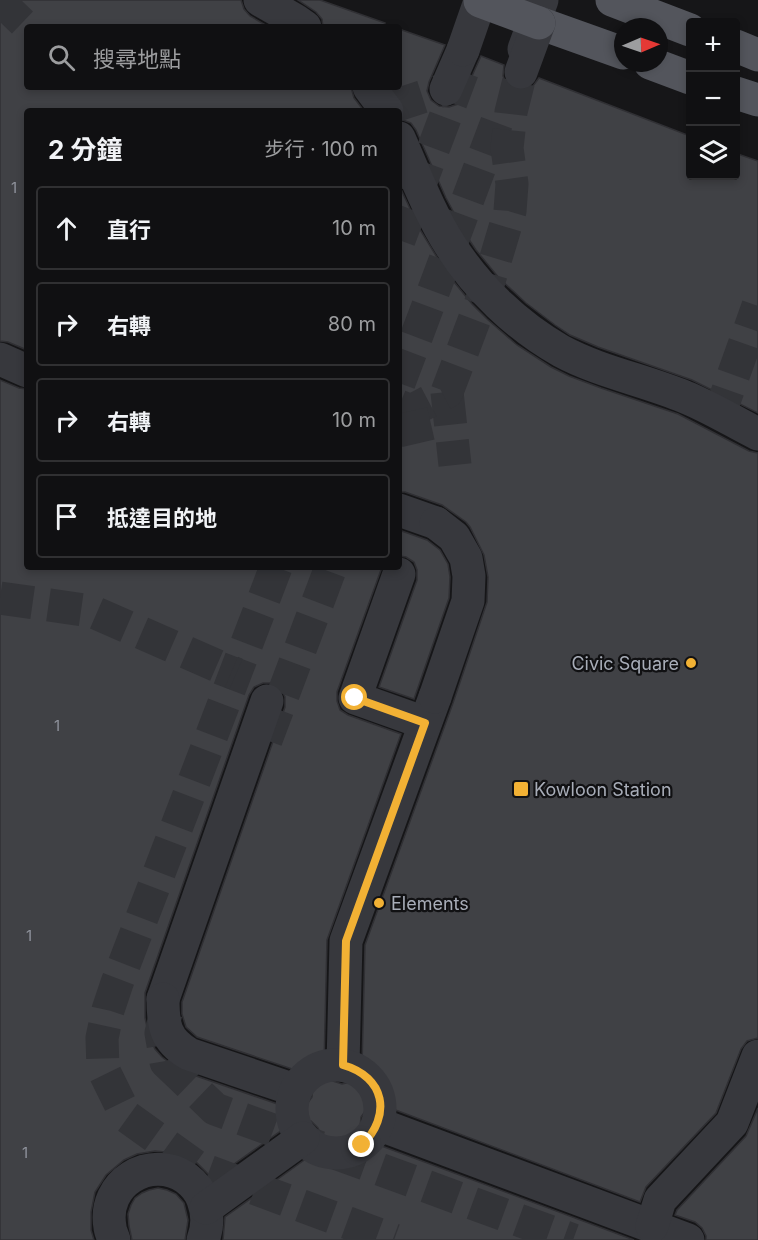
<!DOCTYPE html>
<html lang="zh-TW">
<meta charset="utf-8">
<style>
body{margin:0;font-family:Inter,"Noto Sans TC",sans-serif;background:#1e1e20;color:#f1f3f6}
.controls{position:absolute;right:18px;top:18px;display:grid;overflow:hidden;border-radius:6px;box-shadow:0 3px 9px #0003}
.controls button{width:54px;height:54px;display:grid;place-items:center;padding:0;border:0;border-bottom:2px solid #303032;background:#101012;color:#f1f3f6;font:30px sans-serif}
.compass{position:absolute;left:614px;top:18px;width:54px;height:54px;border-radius:50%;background:#101012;box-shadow:0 3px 9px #0003;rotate:88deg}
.stop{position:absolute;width:18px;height:18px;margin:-14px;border:4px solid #f2b134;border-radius:50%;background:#fff}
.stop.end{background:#f2b134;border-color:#fff;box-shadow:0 2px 6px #0008}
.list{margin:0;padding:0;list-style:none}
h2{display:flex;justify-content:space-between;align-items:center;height:78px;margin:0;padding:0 24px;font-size:26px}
h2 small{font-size:20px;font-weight:400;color:#9c9d9f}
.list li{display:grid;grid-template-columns:39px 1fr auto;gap:18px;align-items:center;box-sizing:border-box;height:84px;margin:0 12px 12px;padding:0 12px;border:2px solid #303032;border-radius:6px}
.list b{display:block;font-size:22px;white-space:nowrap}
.list em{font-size:20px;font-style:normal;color:#9c9d9f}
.icon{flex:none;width:33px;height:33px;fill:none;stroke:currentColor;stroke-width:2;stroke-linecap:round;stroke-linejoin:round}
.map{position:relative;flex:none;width:758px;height:1240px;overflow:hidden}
.search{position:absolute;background:#101012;box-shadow:0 3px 9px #0003;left:24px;top:24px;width:378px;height:66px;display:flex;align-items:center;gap:15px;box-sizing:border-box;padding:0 21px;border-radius:6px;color:#9c9d9f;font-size:22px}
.panel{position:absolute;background:#101012;box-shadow:0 3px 9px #0003;left:24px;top:108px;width:378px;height:462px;border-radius:6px}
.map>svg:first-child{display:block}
.building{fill:#404145;stroke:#303034;stroke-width:1.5;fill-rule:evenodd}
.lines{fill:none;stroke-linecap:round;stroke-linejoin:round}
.minor-tunnel{stroke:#333438;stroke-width:33;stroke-dasharray:33 16;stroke-linecap:butt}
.minor{stroke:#37383d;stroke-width:33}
.major{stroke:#53555c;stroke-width:33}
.minor-bridge{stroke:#37383d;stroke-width:33}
.major-bridge{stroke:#53555c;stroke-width:33}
.route{stroke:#f2b134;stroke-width:8}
.poi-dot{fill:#f2b134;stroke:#111113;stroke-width:2}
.labels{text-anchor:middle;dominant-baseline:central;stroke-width:4.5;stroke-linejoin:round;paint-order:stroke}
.number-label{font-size:15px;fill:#8e929b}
.poi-label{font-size:18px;fill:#a8adb8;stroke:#111113;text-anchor:start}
</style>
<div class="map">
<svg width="758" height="1240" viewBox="0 0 758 1240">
<rect width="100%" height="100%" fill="#161618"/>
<g class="building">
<polygon points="0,0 241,0 244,9 250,16 269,27 27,27 27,87 351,87 354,98 364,111 27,111 27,350 8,342 0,341"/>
<polygon points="298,0 320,0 385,23 384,27 323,27 322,19 316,12"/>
<polygon points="399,29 445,45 429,82 427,91 431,100 439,106 449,107 458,104 463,96 481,56 504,65 503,76 506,84 514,89 525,90 533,86 539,78 690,136 690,176 735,176 735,153 758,161 758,413 692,380 598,347 570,335 555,325 526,303 499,278 476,250 466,235 446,198 416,130 411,123 403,120 405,108 402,100 392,87 399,87"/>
<path d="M399 185 419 228 446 272 472 304 487 319 517 345 551 367 569 376 601 388 678 414 749 451 758 453V1038L747 1041 741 1049 716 1113 646 1187 640 1202 385 1106H374L366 1110 361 1117 360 1128 364 1136 371 1142 634 1240H223L225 1217 314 1153 320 1146 322 1137 318 1128 311 1121 302 1119 292 1123 213 1179 197 1163 175 1153 155 1151 137 1154 124 1160 106 1175 95 1192 91 1212V1230L94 1240H0V380L19 388 27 389V567H382L337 692V701L340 710 348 715 401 734 327 940 324 1065 327 1074 333 1081 342 1084 351 1082 359 1075 362 1065 365 945 453 703 487 602 488 577 484 555 470 527 466 522 442 505 405 492H399ZM263 683H273L281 688 285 697V707L182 1002V1014L186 1027 197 1037 301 1072 309 1077 313 1086 312 1097 307 1104 298 1108H289L179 1070 162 1057 155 1049 149 1036 145 1018V993L249 695 254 687Z"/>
<polygon points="399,530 427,540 440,550 448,564 450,577 449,598 414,699 379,687 417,580 417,570 414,562 406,557 399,556"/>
<polygon points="758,1108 758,1240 706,1240 706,1236 702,1228 695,1222 675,1215 677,1210 746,1136"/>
<polygon points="158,1188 167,1190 176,1194 184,1203 188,1220 185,1240 132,1240 129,1226 128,1214 131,1205 135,1198 142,1193 149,1190"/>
</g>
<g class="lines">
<g class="minor-tunnel">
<polyline points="0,22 21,0"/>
<polyline points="391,107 446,89"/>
<polyline points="399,240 466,62"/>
<polyline points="399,383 501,111"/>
<polyline points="447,392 455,465"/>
<polyline points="399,406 411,411 447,392 489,281 510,211 512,184 507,148 511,112 521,72"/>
<polyline points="411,411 421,454"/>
<polyline points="717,421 758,306"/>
<polyline points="276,567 117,983 108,1010 102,1038 103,1069 126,1116 197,1167 394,1240"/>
<polyline points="0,598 91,611 236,674"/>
<polyline points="266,740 331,567"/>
<polyline points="166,1013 161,1033 166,1062 215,1109 573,1240"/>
</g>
<g class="minor">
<polyline points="260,0 295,20 305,27"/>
<polyline points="524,49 542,0"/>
<polyline points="369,87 387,111"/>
<polyline points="446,89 463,50"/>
<polyline points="0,359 27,371"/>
<polyline points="399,510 436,523"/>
<polyline points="163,999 267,701"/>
<polyline points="343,1065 346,941 435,697"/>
<polyline points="378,1124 688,1240"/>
<polyline points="652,1226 660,1200 732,1123 758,1056"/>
<path d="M114 1240C113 1236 110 1231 110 1227 102 1183 150 1154 186 1178 194 1184 200 1191 203 1200 208 1213 208 1227 203 1240"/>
</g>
<g class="major">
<polyline points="612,0 690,30"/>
<polyline points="539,23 623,53"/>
<polyline points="736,46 758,55"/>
<polyline points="650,63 690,78"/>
<polyline points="736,93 758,100"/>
</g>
<g class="minor-bridge">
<polyline points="463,50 480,1"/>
<polyline points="521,72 539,23"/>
<path d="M399 138C415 174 429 212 450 245 477 288 517 326 561 351 600 372 644 380 685 397 710 407 734 422 758 434"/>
<polyline points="399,574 355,698 425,723"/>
<polyline points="435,697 468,601 469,576 466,558 454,537 436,523"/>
<path d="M163 999C163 1025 165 1040 189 1054L295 1090"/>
<circle cx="336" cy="1109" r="44"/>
<polyline points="206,1208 303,1138"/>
</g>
<polyline class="major-bridge" points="480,1 539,23"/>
</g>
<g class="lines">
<path class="route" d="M355 698 425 723 346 941 343 1065C385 1077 392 1115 362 1145"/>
</g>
<g class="poi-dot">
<circle cx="691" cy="663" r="6"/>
<rect x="513" y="781" width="16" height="16" rx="3"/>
<circle cx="379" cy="903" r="6"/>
</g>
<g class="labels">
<g class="number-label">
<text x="14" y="187">1</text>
<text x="57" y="725">1</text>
<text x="29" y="935">1</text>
<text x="25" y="1152">1</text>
</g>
<g class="poi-label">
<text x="679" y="663" text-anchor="end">Civic Square</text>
<text x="534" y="789">Kowloon Station</text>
<text x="391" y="903">Elements</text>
</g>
</g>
</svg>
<div class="controls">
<button>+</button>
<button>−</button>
<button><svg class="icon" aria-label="layers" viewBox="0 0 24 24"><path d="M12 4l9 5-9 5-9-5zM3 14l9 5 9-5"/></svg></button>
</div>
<svg class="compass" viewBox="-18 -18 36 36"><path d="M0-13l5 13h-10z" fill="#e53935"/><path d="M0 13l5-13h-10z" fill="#9c9d9f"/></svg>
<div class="stop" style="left:355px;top:698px"></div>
<div class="stop end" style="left:362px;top:1145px"></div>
<div class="search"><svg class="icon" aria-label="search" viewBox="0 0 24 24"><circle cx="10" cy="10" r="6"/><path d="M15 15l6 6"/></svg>搜尋地點</div>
<section class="panel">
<h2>2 分鐘<small>步行 · 100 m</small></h2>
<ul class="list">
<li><svg class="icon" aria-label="ahead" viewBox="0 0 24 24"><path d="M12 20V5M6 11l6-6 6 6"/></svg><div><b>直行</b></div><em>10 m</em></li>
<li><svg class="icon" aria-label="right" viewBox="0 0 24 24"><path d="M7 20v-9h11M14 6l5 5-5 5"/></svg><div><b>右轉</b></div><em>80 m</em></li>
<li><svg class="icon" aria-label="right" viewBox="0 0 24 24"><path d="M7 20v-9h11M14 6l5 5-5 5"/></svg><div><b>右轉</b></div><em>10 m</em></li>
<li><svg class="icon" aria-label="arrive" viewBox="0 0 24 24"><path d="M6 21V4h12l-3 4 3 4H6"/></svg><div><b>抵達目的地</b></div></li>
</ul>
</section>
</div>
